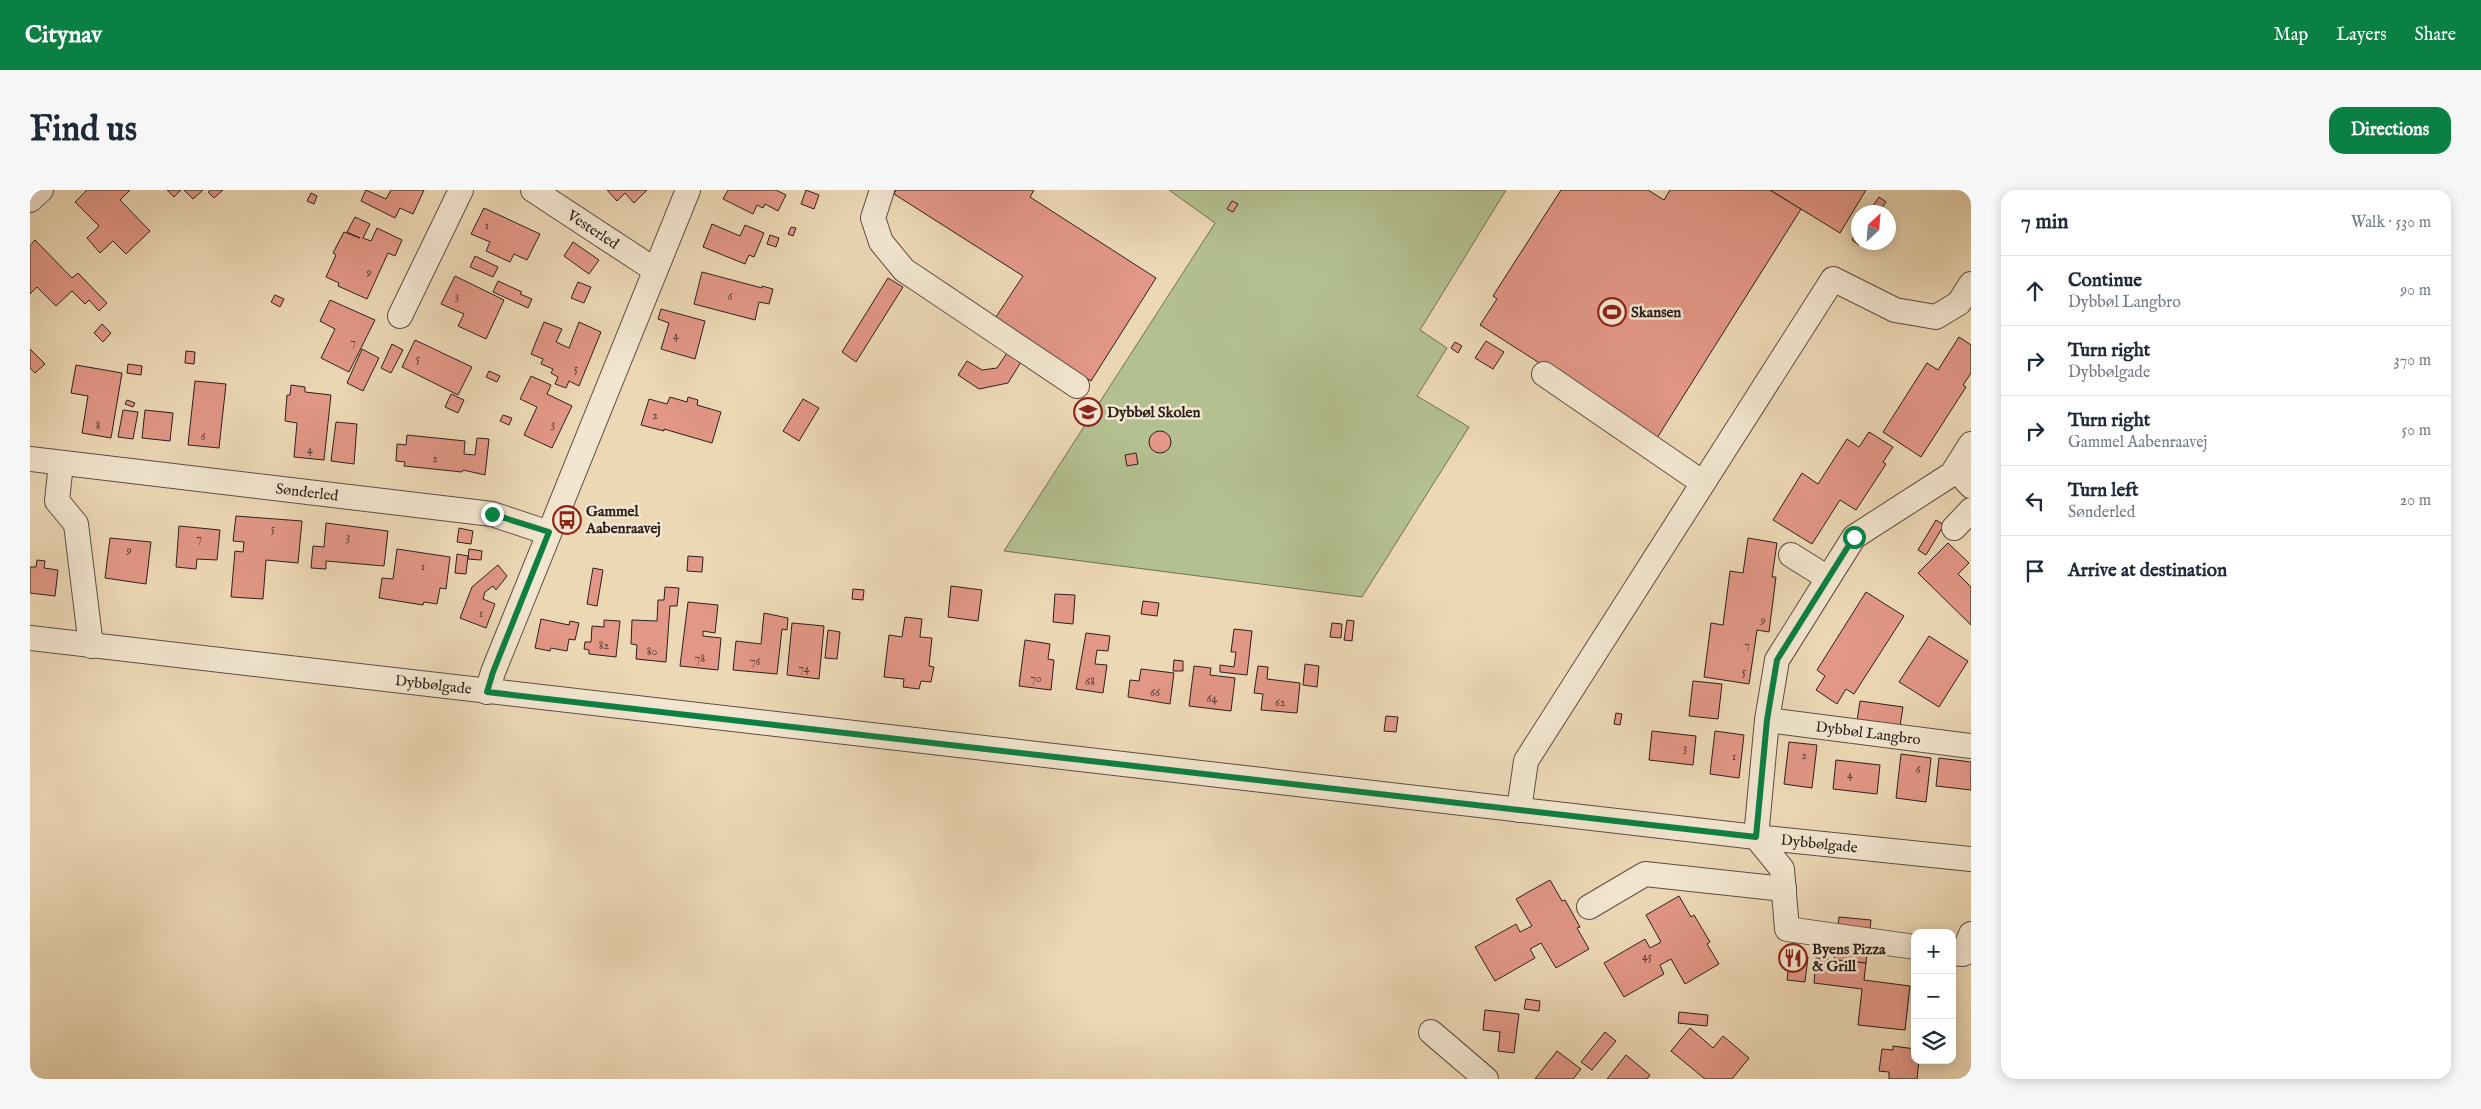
<!DOCTYPE html>
<meta charset="utf-8">
<style>
body{margin:0;font-family:"IM FELL English",serif;background:#f6f6f7;color:#1f2937}
.controls{position:absolute;right:15px;bottom:15px;display:grid;overflow:hidden;border-radius:10px;box-shadow:0 2px 12px #0003}
.controls button{width:45px;height:45px;display:grid;place-items:center;padding:0;border:0;border-bottom:1px solid #e0e1e3;background:#fff;color:#1f2937;font:25px sans-serif}
.compass{position:absolute;left:1821px;top:15px;width:45px;height:45px;border-radius:50%;background:#fff;box-shadow:0 2px 12px #0003;rotate:26deg}
.stop{position:absolute;width:15px;height:15px;margin:-11px;border:4px solid #0b8043;border-radius:50%;background:#fff}
.stop.end{background:#0b8043;border-color:#fff;box-shadow:0 1px 5px #0008}
.list{margin:0;padding:0;list-style:none}
h2{display:flex;justify-content:space-between;align-items:center;height:65px;margin:0;padding:0 20px;font-size:21px}
h2 small{font-size:16px;font-weight:400;color:#747a83}
.list li{display:grid;grid-template-columns:32px 1fr auto;gap:15px;align-items:center;box-sizing:border-box;height:70px;padding:0 20px;border-top:1px solid #e0e1e3}
.list b{display:block;font-size:19px;white-space:nowrap}
.list p{margin:0;font-size:16px;white-space:nowrap;color:#747a83}
.list em{font-size:16px;font-style:normal;color:#747a83}
.icon{flex:none;width:28px;height:28px;fill:none;stroke:currentColor;stroke-width:2;stroke-linecap:round;stroke-linejoin:round}
.map{position:relative;flex:none;width:1941px;height:889px;overflow:hidden;border-radius:15px}
header{display:flex;align-items:center;gap:30px;box-sizing:border-box;height:70px;padding:0 25px;background:#0b8043;color:#fff}
header strong{font-size:24px}
nav{display:flex;gap:28px;margin-inline-start:auto;font-size:18px}
.intro{display:flex;align-items:center;justify-content:space-between;box-sizing:border-box;height:120px;padding:0 30px}
h1{margin:0;font-size:35px}
.button{padding:12px 22px;border-radius:15px;background:#0b8043;color:#fff;font-size:18px;font-weight:700}
main{display:flex;gap:30px;padding:0 30px}
aside{flex:1;background:#fff;border-radius:15px;box-shadow:0 2px 12px #0003}
.map>svg:first-child{display:block}
.green{fill:#b4c091;stroke:#707056}
.building{fill:#e29787;stroke:#2c201b}
.lines{fill:none;stroke-linecap:round;stroke-linejoin:round}
.minor-casing{stroke:#5c4e42;stroke-width:26}
.minor{stroke:#f3e6d0;stroke-width:24}
.route{stroke:#0b8043;stroke-width:6}
.labels{text-anchor:middle;dominant-baseline:central;stroke-width:5;stroke-linejoin:round;paint-order:stroke}
.number-label{font-size:12px;fill:#5a3e36}
.street-label{font-size:15px;fill:#2c201b;stroke:#f3e6d0}
.poi-label{font-size:15px;font-weight:bold;fill:#2c201b;stroke:#f3e6d0;text-anchor:start}
</style>
<header>
<strong>Citynav</strong>
<nav><a>Map</a><a>Layers</a><a>Share</a></nav>
</header>
<div class="intro"><h1>Find us</h1><a class="button">Directions</a></div>
<main>
<div class="map">
<svg width="1941" height="889" viewBox="0 0 1941 889">
<rect width="100%" height="100%" fill="#edd8b6"/>
<filter id="stains"><feTurbulence type="fractalNoise" baseFrequency=".004" numOctaves="4"/><feColorMatrix values="0 0 0 0 .2 0 0 0 0 .09 0 0 0 0 .02 0 0 0 .5 -.17"/></filter>
<radialGradient id="worn" r=".72"><stop offset=".6" stop-color="#630" stop-opacity="0"/><stop offset="1" stop-color="#630" stop-opacity=".3"/></radialGradient>
<polygon class="green" points="1139,0 1476,0 1390,140 1417,158 1387,206 1439,237 1332,407 974,361 1185,33"/>
<g class="building">
<polygon points="57,0 100,0 90,10 120,41 96,64 83,51 70,63 57,48 69,36 45,12"/>
<polygon points="137,0 151,0 144,7"/>
<polygon points="154,0 173,0 163,9"/>
<polygon points="181,0 193,0 184,8 178,2"/>
<polygon points="336,0 356,9 361,0 394,0 383,24 370,18 365,28 331,11"/>
<polygon points="577,0 617,0 604,13 595,3 587,11"/>
<polygon points="698,0 746,0 756,5 748,21 735,14 733,18 727,15 723,24 693,9"/>
<polygon points="776,0 789,5 784,19 771,14"/>
<polygon points="866,0 1004,0 1000,7 1126,88 1061,191 964,130 993,86 864,4"/>
<polygon points="1531,0 1618,0 1634,10 1640,0 1740,0 1771,19 1627,248 1450,135 1467,109 1463,106"/>
<polygon points="1740,0 1836,0 1810,43"/>
<polygon points="281,3 287,6 284,14 277,11"/>
<polygon points="1849,7 1856,12 1849,22 1839,22"/>
<polygon points="1202,11 1208,14 1203,22 1197,19"/>
<polygon points="454,18 510,44 497,70 484,64 480,72 456,61 460,52 441,44"/>
<polygon points="325,27 340,34 333,48 341,51 347,38 372,50 365,66 358,63 337,109 308,96 309,93 296,87 306,65 303,63 314,42 330,48 317,42"/>
<polygon points="682,34 710,46 715,35 734,43 724,67 719,65 715,74 673,57"/>
<polygon points="761,37 766,38 763,46 758,44"/>
<polygon points="1828,39 1828,52 1830,52 1829,55 1822,50"/>
<polygon points="740,45 749,48 746,57 737,54"/>
<polygon points="5,50 42,88 48,83 77,113 69,121 59,110 55,114 42,101 26,116 7,97 0,104 0,56"/>
<polygon points="543,52 569,70 559,84 534,66"/>
<polygon points="445,66 468,77 463,87 440,77"/>
<polygon points="672,82 732,98 732,96 743,99 739,114 729,112 725,130 664,114"/>
<polygon points="425,86 474,110 456,149 428,136 434,124 411,114"/>
<polygon points="858,88 873,97 826,172 812,162"/>
<polygon points="468,91 492,102 490,104 502,109 498,118 463,102"/>
<polygon points="548,92 561,97 554,113 541,108"/>
<polygon points="245,105 254,109 250,117 241,112"/>
<polygon points="300,110 345,130 319,182 291,168 305,139 290,131"/>
<polygon points="631,119 675,131 665,169 631,159 639,133 628,129"/>
<polygon points="514,132 532,139 526,152 539,158 549,132 571,142 549,196 539,191 536,198 525,194 528,187 521,183 523,179 511,174 513,169 501,164"/>
<polygon points="72,134 81,143 73,152 64,143"/>
<polygon points="1929,147 1941,155 1941,183 1933,195 1936,197 1891,267 1853,242 1897,173 1908,180"/>
<polygon points="385,150 442,177 428,205 372,177"/>
<polygon points="1456,151 1474,162 1463,179 1445,168"/>
<polygon points="1425,152 1432,156 1428,163 1421,158"/>
<polygon points="362,154 373,160 361,183 351,178"/>
<polygon points="0,159 15,174 5,183 0,178"/>
<polygon points="332,159 349,168 333,201 317,193"/>
<polygon points="156,161 165,162 164,174 155,173"/>
<polygon points="977,163 991,172 978,193 949,199 928,185 937,171 952,180 967,178"/>
<polygon points="98,174 112,176 111,185 97,183"/>
<polygon points="46,175 92,183 81,248 52,243 58,206 41,203"/>
<polygon points="459,181 470,186 467,192 456,187"/>
<polygon points="501,186 521,195 517,204 542,216 522,258 494,245 507,217 490,209"/>
<polygon points="165,191 196,194 189,258 158,255"/>
<polygon points="261,195 275,197 275,202 301,205 294,270 264,267 267,233 255,231 257,205 260,205"/>
<polygon points="421,204 434,210 428,223 415,217"/>
<polygon points="640,207 657,212 658,207 668,210 667,215 691,222 682,253 634,239 634,241 611,235 619,209 637,214"/>
<polygon points="773,209 789,218 769,251 753,241"/>
<polygon points="97,210 105,213 103,217 95,214"/>
<polygon points="93,220 108,222 103,249 88,247"/>
<polygon points="115,220 143,223 140,251 112,248"/>
<polygon points="473,225 482,228 479,235 470,231"/>
<polygon points="306,232 327,234 324,274 301,271"/>
<circle cx="1130" cy="252" r="11"/>
<polygon points="1839,242 1863,257 1853,272 1856,274 1826,320 1810,310 1782,354 1743,330 1772,283 1788,294 1817,249 1829,257"/>
<polygon points="377,245 435,251 434,264 445,265 447,248 459,249 455,285 433,280 432,282 374,276 375,272 366,271 367,254 376,255"/>
<polygon points="1106,263 1108,274 1097,276 1095,265"/>
<polygon points="206,326 272,331 268,373 236,370 233,409 201,407 205,361 213,362 214,352 203,351"/>
<polygon points="1906,330 1914,335 1896,365 1888,360"/>
<polygon points="296,333 358,341 354,376 296,371 296,379 281,378 283,356 294,357"/>
<polygon points="149,336 190,340 187,370 167,369 166,379 146,377"/>
<polygon points="429,338 443,341 441,354 427,352"/>
<polygon points="80,348 121,352 116,394 75,388"/>
<polygon points="1718,348 1747,353 1742,387 1746,387 1739,442 1727,440 1719,494 1674,487 1681,433 1693,435 1700,381 1713,383"/>
<polygon points="1918,353 1939,373 1928,384 1941,397 1941,435 1888,383"/>
<polygon points="367,359 420,367 416,399 410,398 407,414 394,412 393,415 349,408 352,388 363,389"/>
<polygon points="439,359 452,361 451,370 438,369"/>
<polygon points="427,364 438,366 436,384 425,383"/>
<polygon points="658,366 673,367 672,382 657,381"/>
<polygon points="7,370 15,371 14,378 28,380 25,406 0,403 0,377 6,377"/>
<polygon points="468,375 477,386 466,400 463,396 455,402 453,409 465,414 456,438 430,428 442,397"/>
<polygon points="563,378 573,380 567,416 557,414"/>
<polygon points="921,396 952,400 948,431 918,427"/>
<polygon points="635,397 649,398 647,416 640,416 636,472 606,469 607,455 601,454 602,430 627,431 628,410 634,410"/>
<polygon points="823,399 834,400 833,410 822,409"/>
<polygon points="1836,402 1874,426 1824,504 1816,499 1807,514 1786,500 1795,486 1787,480"/>
<polygon points="1025,404 1045,405 1043,434 1023,432"/>
<polygon points="1113,411 1129,413 1127,426 1111,424"/>
<polygon points="658,412 688,415 685,443 673,441 673,446 691,448 688,480 650,476"/>
<polygon points="734,423 758,428 757,440 752,439 747,484 703,480 706,451 731,454"/>
<polygon points="875,427 892,429 890,447 902,448 899,476 904,477 901,492 891,491 889,499 873,497 874,489 854,487 859,445 872,447"/>
<polygon points="511,429 539,435 540,431 549,433 545,450 539,449 537,461 521,458 520,461 505,458"/>
<polygon points="574,430 590,431 586,467 559,464 559,460 554,459 555,452 561,452 562,436 574,437"/>
<polygon points="1317,430 1324,431 1322,451 1314,450"/>
<polygon points="762,433 794,436 789,489 757,485"/>
<polygon points="1302,433 1312,434 1311,448 1300,447"/>
<polygon points="1204,439 1222,441 1217,485 1190,482 1190,475 1204,477 1206,462 1201,462"/>
<polygon points="798,440 810,442 807,469 795,468"/>
<polygon points="1056,443 1080,446 1078,461 1067,460 1065,474 1077,475 1073,503 1046,499"/>
<polygon points="1899,446 1938,471 1909,517 1869,492"/>
<polygon points="995,450 1020,454 1018,469 1024,470 1021,500 989,496"/>
<polygon points="1144,470 1153,471 1153,481 1143,481"/>
<polygon points="1275,474 1289,476 1287,497 1273,495"/>
<polygon points="1164,476 1181,478 1180,485 1205,488 1201,521 1159,516"/>
<polygon points="1228,476 1238,477 1237,489 1270,493 1267,523 1231,520 1233,504 1224,503"/>
<polygon points="1111,479 1144,483 1140,514 1098,507 1100,490 1109,491"/>
<polygon points="1663,491 1692,494 1688,529 1659,526"/>
<polygon points="1830,511 1873,517 1870,536 1827,531"/>
<polygon points="1586,523 1592,524 1590,535 1584,534"/>
<polygon points="1356,526 1368,527 1366,542 1354,541"/>
<polygon points="1622,541 1666,546 1663,575 1619,570"/>
<polygon points="1685,541 1714,545 1709,588 1680,584"/>
<polygon points="1759,552 1787,555 1782,598 1754,594"/>
<polygon points="1871,564 1901,568 1896,612 1866,608"/>
<polygon points="1909,568 1941,572 1941,600 1906,596"/>
<polygon points="1806,570 1850,575 1847,604 1803,599"/>
<polygon points="1520,690 1532,711 1535,710 1550,737 1547,738 1559,759 1526,778 1511,753 1500,759 1505,768 1465,791 1445,757 1486,734 1490,742 1502,736 1486,709"/>
<polygon points="1649,706 1661,727 1664,725 1680,752 1677,754 1689,774 1655,794 1641,769 1630,775 1634,784 1594,807 1574,773 1615,749 1620,758 1631,752 1616,725"/>
<polygon points="1809,727 1841,730 1836,773 1804,770"/>
<polygon points="1760,765 1778,767 1775,792 1757,790"/>
<polygon points="1786,768 1836,773 1834,790 1880,796 1875,840 1828,835 1832,799 1784,793"/>
<polygon points="1496,809 1510,811 1509,821 1494,819"/>
<polygon points="1455,820 1489,824 1484,863 1468,861 1470,842 1453,840"/>
<polygon points="1649,822 1678,825 1677,836 1648,833"/>
<polygon points="1660,838 1683,858 1693,846 1719,868 1702,889 1675,889 1641,861"/>
<polygon points="1575,842 1586,851 1562,880 1551,872"/>
<polygon points="1863,856 1885,859 1885,870 1889,870 1887,889 1859,889 1859,882 1849,881 1852,859 1863,860"/>
<polygon points="1527,861 1551,879 1543,889 1505,889"/>
<polygon points="1596,865 1620,885 1617,889 1577,889"/>
</g>
<g class="lines">
<defs>
<g id="minor">
<path id="s1" d="M503 0 625 80"/>
<polyline points="852,0 843,28 851,52 874,80 1047,196"/>
<polyline points="0,10 11,0"/>
<polyline points="370,126 431,0"/>
<polyline points="1514,184 1673,293"/>
<path id="s2" d="M0 269 462 324 519 343"/>
<polyline points="31,273 27,311 46,334 61,456"/>
<polyline points="1941,284 1936,291 1941,296"/>
<polyline points="1924,338 1941,320"/>
<polyline points="1761,365 1798,388"/>
<path id="s3" d="M0 448 1726 647 1941 669"/>
<polyline points="457,502 463,482 658,0"/>
<path id="s4" d="M1737 530 1941 556"/>
<polyline points="1489,620 1496,571 1803,89 1865,120 1906,127 1929,113 1941,94"/>
<polyline points="1559,717 1615,684 1754,699"/>
<polyline points="1885,757 1757,739 1752,679 1726,647 1737,530 1747,470 1824,347 1922,284 1941,254"/>
<polyline points="1922,763 1933,764 1941,744"/>
<polyline points="1401,842 1456,889"/>
</g>
</defs>
<use href="#minor" class="minor-casing"/>
<use href="#minor" class="minor"/>
</g>
<g class="lines">
<polyline class="route" points="462,324 519,342 463,482 457,502 1726,647 1737,530 1747,470 1824,347"/>
</g>
<defs>
<symbol id="stadium-ring" viewBox="-11 -11 22 22"><circle r="9.5" fill="#f3e6d0" stroke="#8f2418" stroke-width="1.5"/><path d="M0-5a6.5 5 0 1 0 0 10a6.5 5 0 1 0 0-10ZM-3.5-1.8h7v3.6h-7Z" fill="#8f2418"/></symbol>
<symbol id="school-ring" viewBox="-11 -11 22 22"><circle r="9.5" fill="#f3e6d0" stroke="#8f2418" stroke-width="1.5"/><path d="M0-5L7-2L0 1L-7-2ZM-4 1L0 2.5L4 1V4Q0 6-4 4Z" fill="#8f2418"/></symbol>
<symbol id="bus-ring" viewBox="-11 -11 22 22"><circle r="9.5" fill="#f3e6d0" stroke="#8f2418" stroke-width="1.5"/><path d="M-5-6H5V4H4V6H2V4H-2V6H-4V4H-5ZM-3.5-4V0h7V-4ZM-3.5 1.2v1.5H-2V1.2ZM2 1.2v1.5H3.5V1.2Z" fill="#8f2418"/></symbol>
<symbol id="restaurant-ring" viewBox="-11 -11 22 22"><circle r="9.5" fill="#f3e6d0" stroke="#8f2418" stroke-width="1.5"/><path d="M-5-6h1v4h1v-4h1v4h1v-4h1v5L-1.5 .5V6h-2V.5L-5-1ZM5-6V6H3V1.5H1.5Q1.5-4 5-6Z" fill="#8f2418"/></symbol>
</defs>
<g fill-rule="evenodd">
<use href="#stadium-ring" x="1566" y="106" width="32" height="32"/>
<use href="#school-ring" x="1042" y="206" width="32" height="32"/>
<use href="#bus-ring" x="521" y="314" width="32" height="32"/>
<use href="#restaurant-ring" x="1747" y="752" width="32" height="32"/>
</g>
<g class="labels">
<g class="number-label">
<text x="457" y="35">1</text>
<text x="339" y="82">9</text>
<text x="427" y="105">3</text>
<text x="700" y="106">6</text>
<text x="646" y="145">4</text>
<text x="323" y="152">7</text>
<text x="388" y="168">5</text>
<text x="546" y="178">5</text>
<text x="625" y="225">2</text>
<text x="523" y="233">3</text>
<text x="68" y="235">8</text>
<text x="173" y="246">6</text>
<text x="280" y="259">4</text>
<text x="405" y="268">2</text>
<text x="243" y="338">5</text>
<text x="318" y="346">3</text>
<text x="169" y="348">7</text>
<text x="99" y="360">9</text>
<text x="393" y="376">1</text>
<text x="451" y="423">1</text>
<text x="1733" y="430">9</text>
<text x="574" y="455">82</text>
<text x="1717" y="455">7</text>
<text x="622" y="461">80</text>
<text x="670" y="468">78</text>
<text x="725" y="471">76</text>
<text x="774" y="478">74</text>
<text x="1714" y="481">5</text>
<text x="1006" y="488">70</text>
<text x="1060" y="491">68</text>
<text x="1125" y="502">66</text>
<text x="1182" y="508">64</text>
<text x="1250" y="512">62</text>
<text x="1655" y="557">3</text>
<text x="1774" y="565">2</text>
<text x="1704" y="566">1</text>
<text x="1888" y="579">6</text>
<text x="1820" y="584">4</text>
<text x="1617" y="766">45</text>
</g>
<g class="street-label">
<text stroke="none"><textPath href="#s1" startOffset="72">Vesterled</textPath></text>
<text stroke="none"><textPath href="#s2" startOffset="279">Sønderled</textPath></text>
<text stroke="none"><textPath href="#s3" startOffset="406">Dybbølgade</textPath></text>
<text stroke="none"><textPath href="#s4" startOffset="102">Dybbøl Langbro</textPath></text>
<text stroke="none"><textPath href="#s3" startOffset="1801">Dybbølgade</textPath></text>
</g>
<g class="poi-label">
<text x="1601" y="122">Skansen</text>
<text x="1077" y="222">Dybbøl Skolen</text>
<text x="556" y="321">Gammel<tspan x="556" dy="17">Aabenraavej</tspan></text>
<text x="1782" y="759">Byens Pizza<tspan x="1782" dy="17">&amp; Grill</tspan></text>
</g>
</g>
<rect width="100%" height="100%" filter="url(#stains)"/>
<rect width="100%" height="100%" fill="url(#worn)"/>
</svg>
<div class="controls">
<button>+</button>
<button>−</button>
<button><svg class="icon" aria-label="layers" viewBox="0 0 24 24"><path d="M12 4l9 5-9 5-9-5zM3 14l9 5 9-5"/></svg></button>
</div>
<svg class="compass" viewBox="-18 -18 36 36"><path d="M0-13l5 13h-10z" fill="#e53935"/><path d="M0 13l5-13h-10z" fill="#747a83"/></svg>
<div class="stop" style="left:1824px;top:347px"></div>
<div class="stop end" style="left:462px;top:324px"></div>
</div>
<aside>
<h2>7 min<small>Walk · 530 m</small></h2>
<ul class="list">
<li><svg class="icon" aria-label="ahead" viewBox="0 0 24 24"><path d="M12 20V5M6 11l6-6 6 6"/></svg><div><b>Continue</b><p>Dybbøl Langbro</p></div><em>90 m</em></li>
<li><svg class="icon" aria-label="right" viewBox="0 0 24 24"><path d="M7 20v-9h11M14 6l5 5-5 5"/></svg><div><b>Turn right</b><p>Dybbølgade</p></div><em>370 m</em></li>
<li><svg class="icon" aria-label="right" viewBox="0 0 24 24"><path d="M7 20v-9h11M14 6l5 5-5 5"/></svg><div><b>Turn right</b><p>Gammel Aabenraavej</p></div><em>50 m</em></li>
<li><svg class="icon" aria-label="left" viewBox="0 0 24 24"><path d="M17 20v-9H6M10 6l-5 5 5 5"/></svg><div><b>Turn left</b><p>Sønderled</p></div><em>20 m</em></li>
<li><svg class="icon" aria-label="arrive" viewBox="0 0 24 24"><path d="M6 21V4h12l-3 4 3 4H6"/></svg><div><b>Arrive at destination</b></div></li>
</ul>
</aside>
</main>
